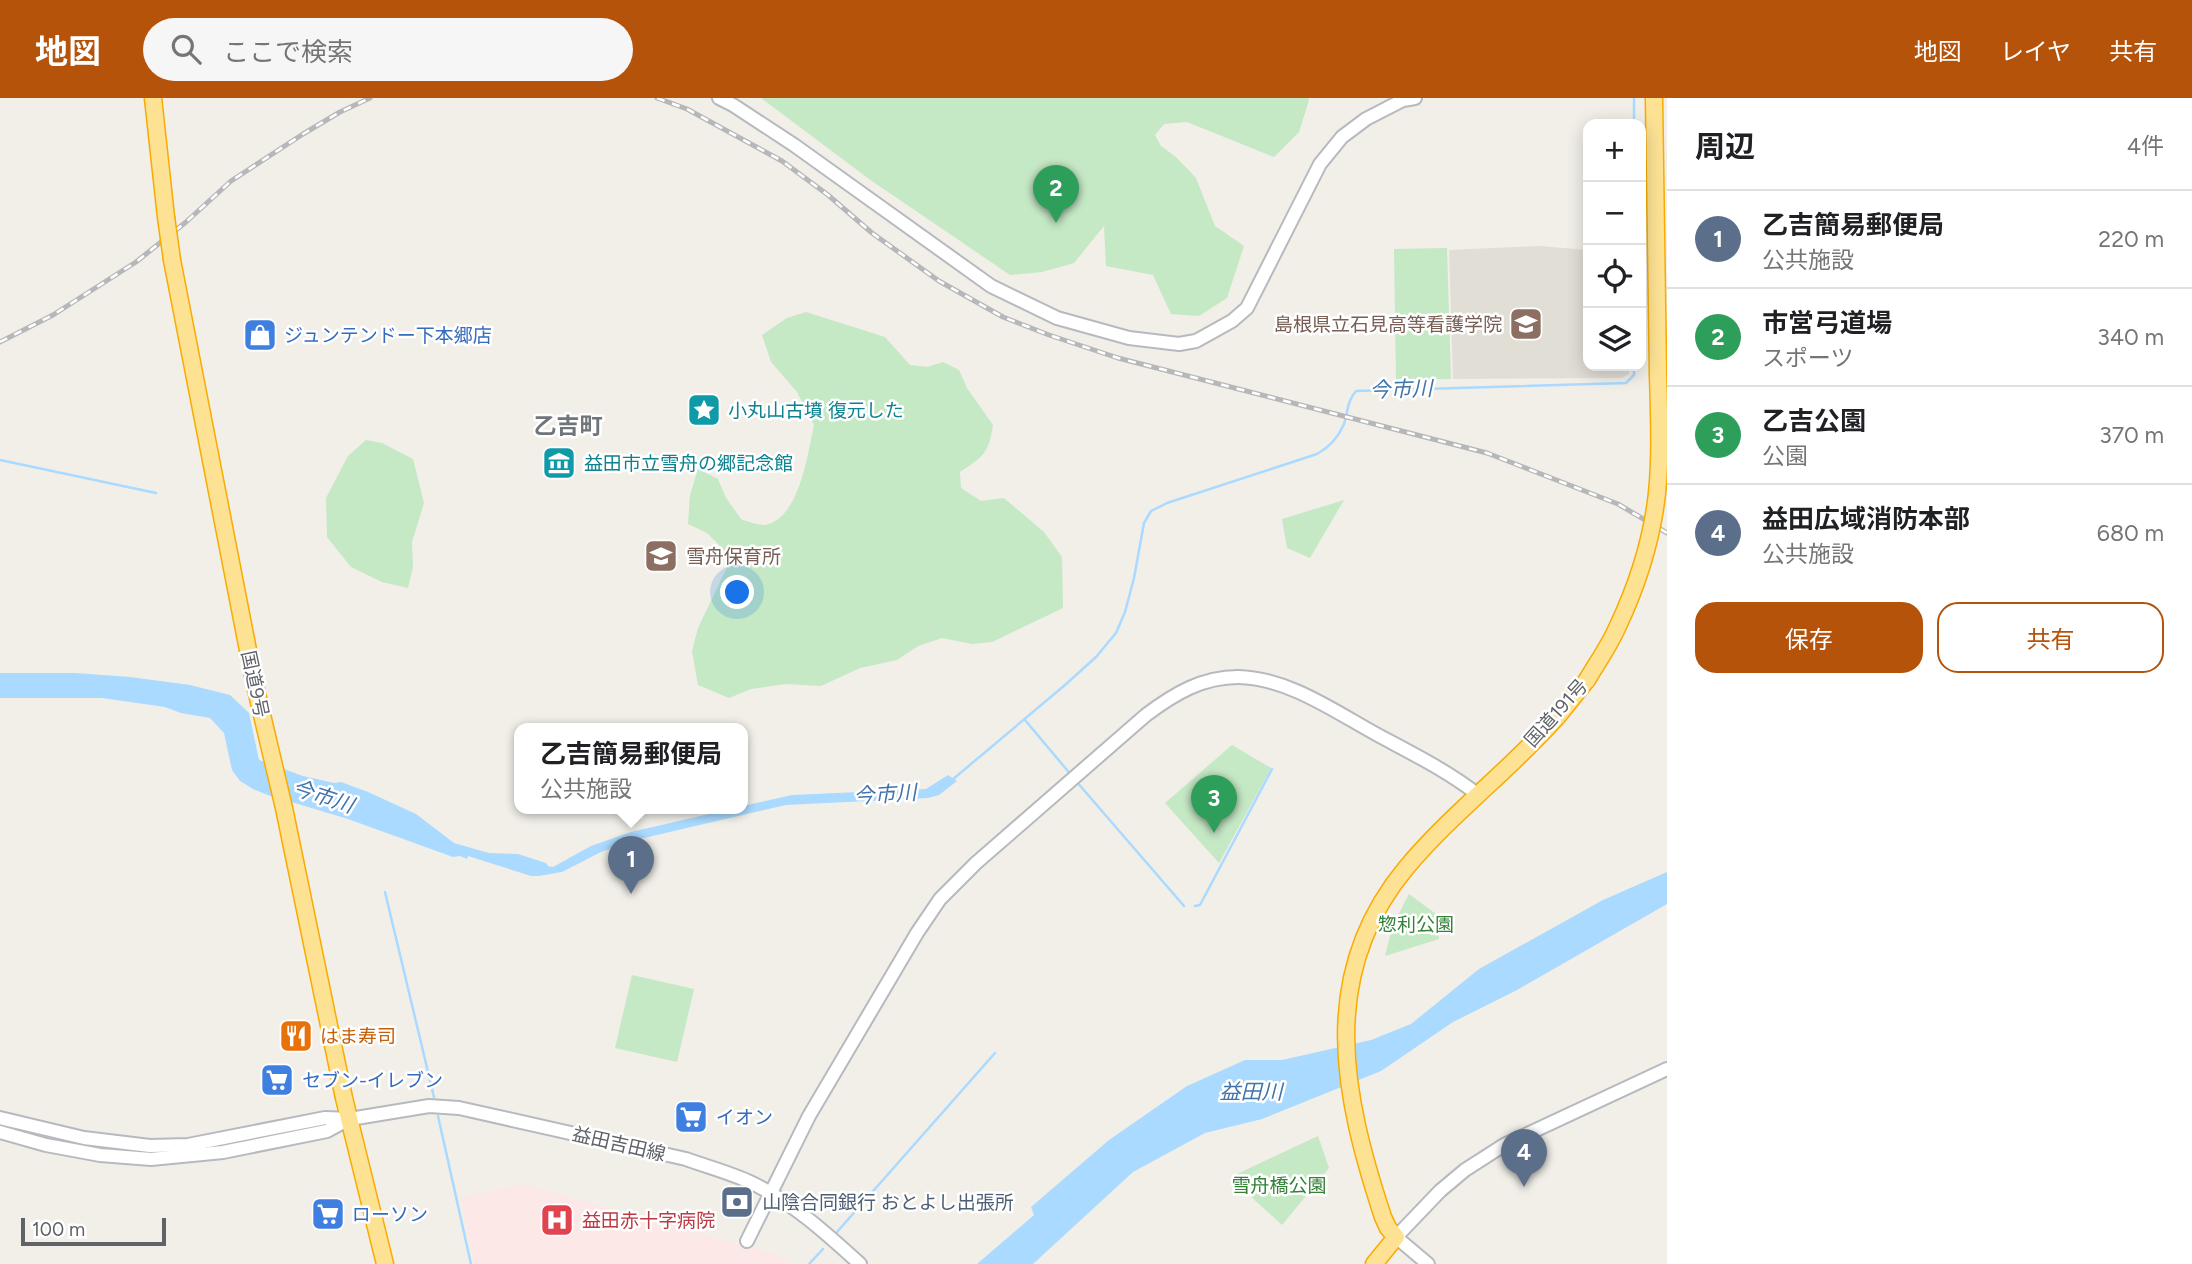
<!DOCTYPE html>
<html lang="ja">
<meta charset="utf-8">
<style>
body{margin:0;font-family:Figtree,"Noto Sans JP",sans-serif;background:#f6f6f6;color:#202124}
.controls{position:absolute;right:21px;top:21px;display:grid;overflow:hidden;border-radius:14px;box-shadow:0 4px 18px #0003}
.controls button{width:63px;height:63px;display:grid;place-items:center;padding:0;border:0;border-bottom:2px solid #e0e0e0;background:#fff;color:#202124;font:35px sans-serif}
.scale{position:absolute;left:21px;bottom:18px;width:145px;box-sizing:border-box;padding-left:7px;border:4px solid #5f6368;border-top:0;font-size:19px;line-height:24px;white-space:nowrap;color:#5f6368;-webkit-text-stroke:5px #fff;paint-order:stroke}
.you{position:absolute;left:738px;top:495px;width:24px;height:24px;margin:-18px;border:5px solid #fff;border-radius:50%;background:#1a73e8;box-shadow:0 0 0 10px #1a73e833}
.badge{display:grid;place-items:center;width:46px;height:46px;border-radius:50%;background:#b45309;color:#fff;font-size:23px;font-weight:700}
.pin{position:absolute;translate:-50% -58px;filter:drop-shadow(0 2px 4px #0008)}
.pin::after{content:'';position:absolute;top:37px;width:24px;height:21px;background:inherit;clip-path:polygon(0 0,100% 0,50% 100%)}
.popup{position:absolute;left:514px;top:625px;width:234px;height:91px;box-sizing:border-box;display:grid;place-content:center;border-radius:14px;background:#fff;filter:drop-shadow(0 2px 5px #0005);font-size:23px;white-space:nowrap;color:#757577}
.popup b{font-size:26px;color:#202124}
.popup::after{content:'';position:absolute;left:50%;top:100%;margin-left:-14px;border:14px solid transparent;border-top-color:#fff}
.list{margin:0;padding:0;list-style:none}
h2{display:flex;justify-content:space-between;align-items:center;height:91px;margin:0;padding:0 28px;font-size:30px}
h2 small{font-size:23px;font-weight:400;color:#757577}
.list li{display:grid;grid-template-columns:46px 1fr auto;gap:21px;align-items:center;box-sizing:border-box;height:98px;padding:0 28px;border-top:2px solid #e0e0e0}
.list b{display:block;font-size:26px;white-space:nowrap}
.list p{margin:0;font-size:23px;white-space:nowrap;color:#757577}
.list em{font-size:23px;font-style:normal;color:#757577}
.actions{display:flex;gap:14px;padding:21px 28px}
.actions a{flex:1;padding:16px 0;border:2px solid #b45309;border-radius:21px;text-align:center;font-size:24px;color:#b45309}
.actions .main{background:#b45309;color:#fff}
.icon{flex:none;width:38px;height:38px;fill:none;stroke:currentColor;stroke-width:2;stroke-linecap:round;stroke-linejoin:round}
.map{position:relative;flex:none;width:1667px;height:1166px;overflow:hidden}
header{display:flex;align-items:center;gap:42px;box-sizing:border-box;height:98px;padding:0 35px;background:#b45309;color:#fff}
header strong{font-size:33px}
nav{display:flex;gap:38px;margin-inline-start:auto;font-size:24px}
.search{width:490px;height:63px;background:#f6f6f6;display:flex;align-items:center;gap:18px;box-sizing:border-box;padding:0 24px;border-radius:38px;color:#757577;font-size:26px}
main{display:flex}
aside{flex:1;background:#fff}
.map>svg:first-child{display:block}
.education{fill:#e1ded6}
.medical{fill:#fce8e6}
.green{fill:#c5e8c5}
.water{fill:#aadaff}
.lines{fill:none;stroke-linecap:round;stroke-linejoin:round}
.stream{stroke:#aadaff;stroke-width:2.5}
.secondary-casing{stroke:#b6babf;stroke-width:16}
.highway-casing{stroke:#f9ab00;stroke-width:19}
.secondary{stroke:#fff;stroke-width:12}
.highway{stroke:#fde293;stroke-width:16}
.rail-casing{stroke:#b6b7b8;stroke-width:5}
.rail{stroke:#fff;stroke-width:2.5;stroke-dasharray:8;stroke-linecap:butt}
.highway-bridge-casing{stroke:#f9ab00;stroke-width:19;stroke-linecap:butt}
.highway-bridge{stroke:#fde293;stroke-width:16}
.labels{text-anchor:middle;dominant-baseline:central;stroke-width:5;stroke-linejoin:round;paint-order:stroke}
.education-label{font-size:19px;fill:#785e54;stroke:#fff;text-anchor:end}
.shop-label{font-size:19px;fill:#366cbe;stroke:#fff;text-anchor:start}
.culture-label{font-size:19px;fill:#0d838f;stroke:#fff;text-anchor:start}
.street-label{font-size:19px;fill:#5f6368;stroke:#fff}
.park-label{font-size:19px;fill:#348238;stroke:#fff}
.food-label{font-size:19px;fill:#c56008;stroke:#fff;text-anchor:start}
.service-label{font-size:19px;fill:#4e5e75;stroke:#fff;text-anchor:start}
.health-label{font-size:19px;fill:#be3a42;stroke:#fff;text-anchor:start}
.water-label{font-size:21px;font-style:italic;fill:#4174aa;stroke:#fff}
.quarter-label{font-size:23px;font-weight:bold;fill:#70757a;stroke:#fff}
</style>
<header>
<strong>地図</strong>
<div class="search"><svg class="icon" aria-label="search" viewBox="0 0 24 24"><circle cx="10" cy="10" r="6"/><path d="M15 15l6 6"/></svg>ここで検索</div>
<nav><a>地図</a><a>レイヤ</a><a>共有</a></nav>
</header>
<main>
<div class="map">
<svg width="1667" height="1166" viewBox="0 0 1667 1166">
<rect width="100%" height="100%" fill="#f1efe8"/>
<polygon class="education" points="1539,148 1588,152 1588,268 1629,268 1629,276 1622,280 1453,281 1449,152"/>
<polygon class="medical" points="521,1086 781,1158 791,1166 474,1166 460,1100"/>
<g class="green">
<polygon points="761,0 1308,0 1309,2 1299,34 1274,59 1187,24 1164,26 1155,37 1161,48 1176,59 1196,80 1215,128 1244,148 1227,200 1199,218 1171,216 1153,177 1106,168 1104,128 1074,165 1042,174 1010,177 869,81"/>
<polygon points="1447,150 1451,281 1396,282 1394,151"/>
<path d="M806 214 885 239 910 267 927 269 943 264 959 272 967 290 993 327C989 355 983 359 960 374L961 390 981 403 1004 400 1044 434 1062 459 1063 510 992 544 972 546 942 540 918 548 897 562 860 570 821 588 786 586 751 591 729 600 698 587 692 553 698 530 728 467 724 452 707 435 688 426 690 397 698 371 718 381 726 400 742 422C748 423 757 427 764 427 799 423 808 355 814 327L797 294 771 264 762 237 787 220Z"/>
<polygon points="366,342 382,345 413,361 424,405 412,444 413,469 408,490 382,484 351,469 327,439 326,400 348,358"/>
<polygon points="1344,402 1310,460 1287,450 1282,421"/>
<polygon points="1232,647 1271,670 1219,765 1165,705"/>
<polygon points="1409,796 1436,816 1439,841 1385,858 1393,827"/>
<polygon points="632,877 694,891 677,964 615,950"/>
<polygon points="1318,1038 1329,1070 1282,1127 1237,1086 1237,1076"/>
</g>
<g class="water">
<polygon points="0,575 75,575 130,579 190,587 230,597 249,615 259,662 303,678 334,685 341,684 368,694 416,716 454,745 489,755 518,756 546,765 548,768 553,769 591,748 631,734 735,710 743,710 743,708 792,697 926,691 948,677 957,683 939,697 928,700 786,707 631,743 601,754 562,774 539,778 531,778 468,758 467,761 460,758 453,759 348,721 268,697 253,691 240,683 232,672 224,635 210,620 181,615 165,609 102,600 0,600"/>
<polygon points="1667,774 1667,806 1517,892 1453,924 1381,973 1262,1021 1205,1035 1133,1074 1033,1166 977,1166 1034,1117 1031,1109 1109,1042 1187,988 1245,962 1282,962 1371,942 1411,926 1479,871 1603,802"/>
</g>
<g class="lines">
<g class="stream">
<polyline points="1634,0 1634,26"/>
<polyline points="0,362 156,395"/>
<polyline points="1025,622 1072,678"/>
<path d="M952 682 1065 587 1096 559 1116 535 1125 514 1134 480 1144 425 1151 413 1167 405 1317 356C1330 349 1338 340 1344 326 1348 314 1347 303 1356 293L1626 285 1634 277V268"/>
<polyline points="1076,683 1184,808"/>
<polyline points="385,794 434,999"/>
<polyline points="1195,808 1200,807 1272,671"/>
<polyline points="438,1018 471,1166"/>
<polyline points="837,1134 995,955"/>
<polyline points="809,1166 823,1151"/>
</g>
<defs>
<g id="secondary">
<polyline points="719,0 733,7 794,47 991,188 1057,220 1129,240 1179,246 1196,243 1232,223 1247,210 1320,66 1342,39 1366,21 1403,2 1415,0"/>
<path d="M0 1020 84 1040 150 1048 188 1047 325 1020 350 1021 429 1008 459 1010 686 1061C708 1069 731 1075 752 1085 793 1105 827 1136 860 1166"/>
<polyline points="0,1034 46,1047 100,1057 151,1061 223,1054 327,1033 349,1021"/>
<path d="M747 1143 809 1018 917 835 940 801 976 765 1146 617C1174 596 1202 579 1238 579 1288 580 1334 613 1376 636 1411 655 1446 672 1477 696"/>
<polyline points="1428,1166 1396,1139 1440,1093 1465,1072 1504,1047 1667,971"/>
</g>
<g id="highway">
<polyline points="153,0 166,119"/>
<polyline points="1654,0 1658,276"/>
<polyline points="172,162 254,583 284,710 344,1000 385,1166"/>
<path d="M1374 1166 1396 1139 1388 1130 1383 1119C1343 998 1317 877 1406 770 1452 715 1510 672 1557 619 1567 607 1577 594 1587 582"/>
</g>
</defs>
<use href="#secondary" class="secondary-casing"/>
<use href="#highway" class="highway-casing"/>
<use href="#secondary" class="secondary"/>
<use href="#highway" class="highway"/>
<defs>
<g id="rail">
<polyline points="657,0 687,11 782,63 828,97 872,135 939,183 1003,219 1049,237 1118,260 1487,355 1618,406 1667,435"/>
<polyline points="0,244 53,217 136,164 186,124 231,83 303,36 340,14 370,0"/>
</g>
</defs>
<use href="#rail" class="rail-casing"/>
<use href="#rail" class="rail"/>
<defs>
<g id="highway-bridge">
<polyline points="166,119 172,162"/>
<path d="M1587 582C1597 565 1609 548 1617 530 1637 488 1652 442 1657 395 1661 356 1659 316 1658 276"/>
</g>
</defs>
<use href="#highway-bridge" class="highway-bridge-casing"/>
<use href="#highway-bridge" class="highway-bridge"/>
</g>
<defs>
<symbol id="school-square" viewBox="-11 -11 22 22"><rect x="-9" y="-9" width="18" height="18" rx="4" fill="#8d6e63" stroke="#fff"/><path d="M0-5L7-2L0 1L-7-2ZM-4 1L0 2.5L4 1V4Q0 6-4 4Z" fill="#fff"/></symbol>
<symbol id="shop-square" viewBox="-11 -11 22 22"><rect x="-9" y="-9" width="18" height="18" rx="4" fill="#3f7fe0" stroke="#fff"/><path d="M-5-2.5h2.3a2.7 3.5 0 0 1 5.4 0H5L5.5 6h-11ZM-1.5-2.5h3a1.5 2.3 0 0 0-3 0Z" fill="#fff"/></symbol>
<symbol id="sight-square" viewBox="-11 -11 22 22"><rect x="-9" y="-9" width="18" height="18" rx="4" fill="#0f9aa8" stroke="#fff"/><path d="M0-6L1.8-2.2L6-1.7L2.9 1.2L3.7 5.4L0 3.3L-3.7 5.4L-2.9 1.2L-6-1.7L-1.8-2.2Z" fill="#fff"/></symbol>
<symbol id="museum-square" viewBox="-11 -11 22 22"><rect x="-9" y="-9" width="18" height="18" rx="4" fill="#0f9aa8" stroke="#fff"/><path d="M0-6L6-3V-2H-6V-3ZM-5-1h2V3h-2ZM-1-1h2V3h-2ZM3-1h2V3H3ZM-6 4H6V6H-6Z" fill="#fff"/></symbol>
<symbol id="restaurant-square" viewBox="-11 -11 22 22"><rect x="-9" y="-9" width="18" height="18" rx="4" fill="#e8710a" stroke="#fff"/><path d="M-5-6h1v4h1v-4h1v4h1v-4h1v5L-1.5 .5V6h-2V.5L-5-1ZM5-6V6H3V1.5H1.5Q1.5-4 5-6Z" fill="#fff"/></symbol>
<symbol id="supermarket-square" viewBox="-11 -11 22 22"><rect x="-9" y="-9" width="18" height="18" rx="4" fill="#3f7fe0" stroke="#fff"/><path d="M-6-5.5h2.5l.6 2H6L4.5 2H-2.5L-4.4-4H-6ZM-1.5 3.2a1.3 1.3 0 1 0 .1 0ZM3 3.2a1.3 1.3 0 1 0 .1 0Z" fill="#fff"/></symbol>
<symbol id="bank-square" viewBox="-11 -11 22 22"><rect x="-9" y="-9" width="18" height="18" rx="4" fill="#5c6f8a" stroke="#fff"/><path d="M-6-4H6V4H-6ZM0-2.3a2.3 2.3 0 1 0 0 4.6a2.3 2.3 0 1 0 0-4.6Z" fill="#fff"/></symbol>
<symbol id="hospital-square" viewBox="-11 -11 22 22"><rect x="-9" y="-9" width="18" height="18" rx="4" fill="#e0444e" stroke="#fff"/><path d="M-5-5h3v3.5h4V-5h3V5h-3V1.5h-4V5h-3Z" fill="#fff"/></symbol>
</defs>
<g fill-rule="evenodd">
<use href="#school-square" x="1507" y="207" width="38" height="38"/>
<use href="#shop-square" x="241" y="218" width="38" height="38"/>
<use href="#sight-square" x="685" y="293" width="38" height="38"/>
<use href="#museum-square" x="540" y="346" width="38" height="38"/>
<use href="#school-square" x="642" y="439" width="38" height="38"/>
<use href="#restaurant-square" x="277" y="919" width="38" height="38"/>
<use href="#supermarket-square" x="258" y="963" width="38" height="38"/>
<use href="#supermarket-square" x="672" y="1000" width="38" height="38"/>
<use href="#bank-square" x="718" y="1085" width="38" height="38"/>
<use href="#supermarket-square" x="309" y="1097" width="38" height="38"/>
<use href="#hospital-square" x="538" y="1103" width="38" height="38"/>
</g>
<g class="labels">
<g class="education-label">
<text x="1502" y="226">島根県立石見高等看護学院</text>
<text x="686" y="458" text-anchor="start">雪舟保育所</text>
</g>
<g class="shop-label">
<text x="284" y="237">ジュンテンドー下本郷店</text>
<text x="302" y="982">セブン-イレブン</text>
<text x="716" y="1019">イオン</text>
<text x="352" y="1116">ローソン</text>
</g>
<g class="culture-label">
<text x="728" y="312">小丸山古墳 復元した</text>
<text x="584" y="365">益田市立雪舟の郷記念館</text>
</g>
<g class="street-label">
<text transform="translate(255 586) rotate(78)">国道9号</text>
<text transform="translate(1556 615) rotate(-48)">国道191号</text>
<text transform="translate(619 1046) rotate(13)">益田吉田線</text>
</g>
<g class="park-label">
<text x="1416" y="826">惣利公園</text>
<text x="1279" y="1087">雪舟橋公園</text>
</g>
<g class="food-label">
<text x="320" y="938">はま寿司</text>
</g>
<g class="service-label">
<text x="762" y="1104">山陰合同銀行 おとよし出張所</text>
</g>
<g class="health-label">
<text x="582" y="1122">益田赤十字病院</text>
</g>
<g class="water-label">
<text transform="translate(1401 291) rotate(-2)">今市川</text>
<text transform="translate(885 696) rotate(-4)">今市川</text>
<text transform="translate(323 698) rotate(18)">今市川</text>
<text x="1251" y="993">益田川</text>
</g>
<g class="quarter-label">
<text x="568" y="328">乙吉町</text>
</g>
</g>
</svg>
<div class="controls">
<button>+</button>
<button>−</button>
<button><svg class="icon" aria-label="locate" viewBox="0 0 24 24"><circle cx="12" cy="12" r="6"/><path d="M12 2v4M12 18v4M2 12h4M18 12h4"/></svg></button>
<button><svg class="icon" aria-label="layers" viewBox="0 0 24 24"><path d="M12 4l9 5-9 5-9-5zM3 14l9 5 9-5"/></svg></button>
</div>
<div class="scale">100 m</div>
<div class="you"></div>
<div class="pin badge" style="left:631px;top:796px;background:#5c6f8a">1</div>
<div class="popup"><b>乙吉簡易郵便局</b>公共施設</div>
<div class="pin badge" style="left:1056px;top:125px;background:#2e9e5b">2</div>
<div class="pin badge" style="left:1214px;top:735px;background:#2e9e5b">3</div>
<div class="pin badge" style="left:1524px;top:1089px;background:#5c6f8a">4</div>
</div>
<aside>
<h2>周辺<small>4件</small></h2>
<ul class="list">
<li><span class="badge" style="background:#5c6f8a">1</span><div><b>乙吉簡易郵便局</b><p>公共施設</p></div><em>220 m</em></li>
<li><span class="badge" style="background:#2e9e5b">2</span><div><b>市営弓道場</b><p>スポーツ</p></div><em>340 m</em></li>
<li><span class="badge" style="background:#2e9e5b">3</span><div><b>乙吉公園</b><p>公園</p></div><em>370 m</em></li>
<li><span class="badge" style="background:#5c6f8a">4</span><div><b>益田広域消防本部</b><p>公共施設</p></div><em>680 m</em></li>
</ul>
<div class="actions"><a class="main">保存</a><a>共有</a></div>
</aside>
</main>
